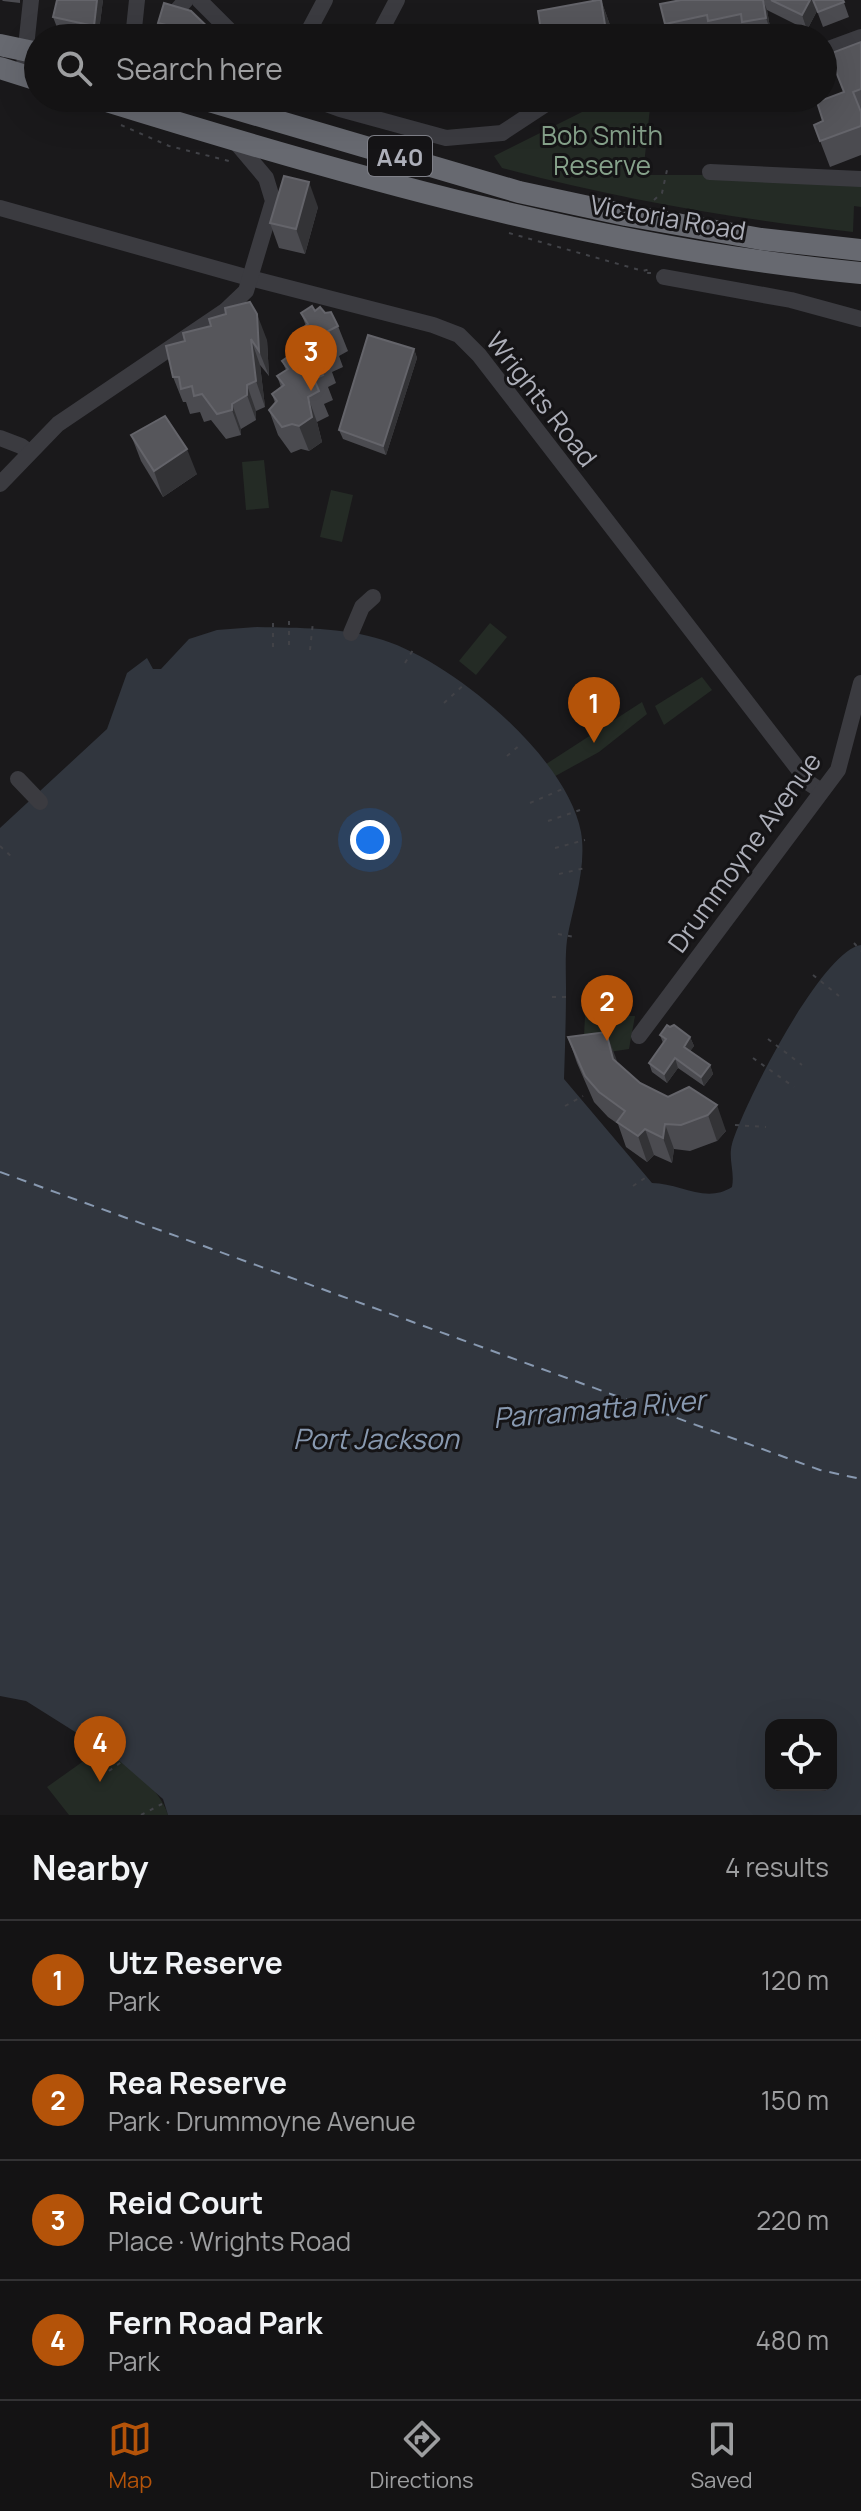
<!DOCTYPE html>
<meta charset="utf-8">
<style>
body{margin:0;font-family:Manrope,sans-serif;background:#212022;color:#f1f3f6}
.controls{position:absolute;right:24px;bottom:24px;display:grid;overflow:hidden;border-radius:16px;box-shadow:0 8px 32px #0002}
.controls button{width:72px;height:72px;display:grid;place-items:center;padding:0;border:0;border-bottom:2px solid #333234;background:#141314;color:#f1f3f6;font:40px sans-serif}
.you{position:absolute;left:370px;top:840px;width:28px;height:28px;margin:-20px;border:6px solid #fff;border-radius:50%;background:#1a73e8;box-shadow:0 0 0 12px #1a73e833}
.badge{display:grid;place-items:center;width:52px;height:52px;border-radius:50%;background:#b45309;color:#fff;font-size:26px;font-weight:700}
.pin{position:absolute;translate:-50% -66px;filter:drop-shadow(0 2px 4px #0008)}
.pin::after{content:'';position:absolute;top:42px;width:28px;height:24px;background:inherit;clip-path:polygon(0 0,100% 0,50% 100%)}
.list{margin:0;padding:0;list-style:none}
h2{display:flex;justify-content:space-between;align-items:center;height:104px;margin:0;padding:0 32px;font-size:34px}
h2 small{font-size:26px;font-weight:400;color:#9d9ea0}
.list li{display:grid;grid-template-columns:52px 1fr auto;gap:24px;align-items:center;box-sizing:border-box;height:120px;padding:0 32px;border-top:2px solid #333234}
.list b{display:block;font-size:30px;white-space:nowrap}
.list p{margin:0;font-size:26px;white-space:nowrap;color:#9d9ea0}
.list em{font-size:26px;font-style:normal;color:#9d9ea0}
.icon{flex:none;width:44px;height:44px;fill:none;stroke:currentColor;stroke-width:2;stroke-linecap:round;stroke-linejoin:round}
.map{position:relative;flex:none;width:861px;height:1815px;overflow:hidden}
.search{position:absolute;background:#141314;box-shadow:0 8px 32px #0002;left:24px;right:24px;top:24px;height:88px;display:flex;align-items:center;gap:20px;box-sizing:border-box;padding:0 28px;border-radius:44px;color:#9d9ea0;font-size:30px}
.sheet{height:584px;background:#141314}
nav{display:flex;justify-content:space-around;align-items:center;box-sizing:border-box;height:112px;border-top:2px solid #333234;background:#141314;font-size:22px;color:#9d9ea0}
nav a{display:grid;justify-items:center;gap:4px}
nav .on{color:#b45309}
.map>svg:first-child{display:block}
.green{fill:#242b25}
.water{fill:#31363e;fill-rule:evenodd}
.lines{fill:none;stroke-linecap:round;stroke-linejoin:round}
.ferry{stroke:#8899b0;stroke-width:2;stroke-dasharray:10 8;stroke-linecap:butt}
.path{stroke:#414247;stroke-width:2;stroke-dasharray:4 6;stroke-linecap:butt}
.minor{stroke:#3b3b40;stroke-width:16}
.highway{stroke:#676970;stroke-width:22}
.wall{fill:#4b4b50}
.shaded-wall{fill:#333336}
.building{fill:#56565b;stroke:#64646a;stroke-width:2}
.labels{text-anchor:middle;dominant-baseline:central;stroke-width:6;stroke-linejoin:round;paint-order:stroke}
.shield{fill:#151416;stroke:#7f8088;stroke-width:2}
.shield-label{font-size:24px;font-weight:bold;fill:#adafb9}
.park-label{font-size:26px;fill:#86a28b;stroke:#151416}
.street-label{font-size:26px;fill:#adafb9;stroke:#151416}
.water-label{font-size:28px;font-style:italic;fill:#8899b0;stroke:#151416}
</style>
<div class="map">
<svg width="861" height="1815" viewBox="0 0 861 1815">
<rect width="100%" height="100%" fill="#1a191b"/>
<g class="green">
<path d="M645 98H651L643 175H703L858 185 861 187V207L854 206 853 232C734 219 618 199 502 168L494 156 584 111Z"/>
<polygon points="264,460 269,508 246,510 242,462"/>
<polygon points="331,490 353,495 342,542 320,537"/>
<polygon points="490,623 507,637 476,675 459,661"/>
<polygon points="702,677 712,690 664,725 655,706"/>
<polygon points="642,702 647,714 599,752 550,779 540,768"/>
<polygon points="585,1016 635,1016 629,1049 583,1056"/>
<path d="M102 1748C127 1765 159 1786 168 1815H69L47 1787Z"/>
</g>
<path class="water" d="M257 627C299 628 342 627 383 640 453 662 567 757 581 832 587 868 573 905 567 940 565 956 566 973 566 988 566 1019 565 1049 564 1079L652 1183C679 1183 706 1204 732 1187 735 1172 728 1159 732 1144 743 1105 822 950 861 945V1815H168L163 1799 115 1757 26 1701 0 1696V828L107 729 127 673 147 658 153 669H161L189 639 217 630ZM771 1725H831V1785H771Z"/>
<g class="lines">
<polyline class="ferry" points="0,1172 820,1470 861,1479"/>
<g class="path">
<polyline points="47,98 82,110"/>
<polyline points="612,98 613,104"/>
<polyline points="121,125 169,146 233,162"/>
<polyline points="654,200 662,193 667,170"/>
<polyline points="509,233 643,271 650,269 648,273 651,273"/>
<polyline points="289,621 289,648"/>
<polyline points="273,647 273,619"/>
<polyline points="310,650 313,622"/>
<polyline points="405,663 413,650"/>
<polyline points="444,703 466,683"/>
<polyline points="507,756 521,744"/>
<polyline points="530,803 565,788"/>
<polyline points="548,821 580,810"/>
<polyline points="0,846 14,859"/>
<polyline points="555,848 585,840"/>
<polyline points="559,874 585,868"/>
<polyline points="558,934 575,937"/>
<polyline points="854,943 861,951"/>
<polyline points="813,975 839,996"/>
<polyline points="552,997 572,997"/>
<polyline points="768,1039 802,1065"/>
<polyline points="753,1058 794,1087"/>
<polyline points="565,1106 583,1096"/>
<polyline points="735,1125 766,1127"/>
<polyline points="633,1186 648,1176"/>
<polyline points="80,1744 91,1728"/>
<polyline points="109,1771 124,1760"/>
<polyline points="141,1815 162,1804"/>
</g>
<g class="minor">
<polyline points="199,0 237,38"/>
<polyline points="178,9 186,0"/>
<polyline points="307,34 325,0"/>
<polyline points="133,38 137,0"/>
<polyline points="377,38 397,0"/>
<polyline points="823,51 861,37"/>
<polyline points="23,75 31,0"/>
<polyline points="310,98 340,109 446,138 502,133 555,98"/>
<polyline points="710,172 861,179"/>
<polyline points="0,208 242,276 433,325 459,335 479,355 809,783 821,791"/>
<polyline points="664,277 791,300 861,319"/>
<polyline points="0,438 21,446 29,452"/>
<polyline points="0,484 58,424 225,311 246,291 273,201 266,178 234,140"/>
<polyline points="351,633 362,607 373,597"/>
<polyline points="18,779 40,802"/>
<polyline points="639,1036 838,770 861,683"/>
</g>
<g class="highway">
<polyline points="0,45 38,53"/>
<polyline points="0,68 38,80"/>
<path d="M97 98C345 175 603 249 861 273"/>
<polyline points="199,98 519,192 626,215 761,239 861,250"/>
</g>
</g>
<g class="wall">
<polygon points="2,0 20,0 20,3 3,1"/>
<polygon points="103,0 98,38 92,38 58,30 53,17"/>
<polygon points="601,0 610,25 612,38 542,38"/>
<polygon points="681,0 843,0 849,17 823,27 817,11 807,30 767,10 771,33 748,37 745,29 714,35 712,30 670,38 665,24"/>
<polygon points="158,23 219,38 164,38"/>
<polygon points="861,42 861,155 830,167 814,125 823,121 843,92"/>
<polygon points="318,207 305,254 279,248 270,223"/>
<polygon points="315,311 325,313 338,326 348,351 339,356 343,367 332,372 336,383 328,387 333,400 324,404 329,416 317,422 322,442 309,451 301,449 291,453 278,435 269,410 275,403 272,394 281,387 277,376 286,370 282,361 291,355 288,346 300,337 298,331 306,326 301,313"/>
<polygon points="211,326 267,340 269,376 260,365 265,407 256,411 256,420 241,429 241,435 226,439 211,420 204,422 200,412 190,414 186,402 183,402 173,377 185,341"/>
<polygon points="414,349 417,358 386,455 343,439 339,430"/>
<polygon points="131,435 197,474 163,497 141,461"/>
<polygon points="660,1035 690,1037 694,1046 690,1051 710,1065 713,1074 704,1086 678,1068 667,1083 652,1072 649,1063 663,1043"/>
<polygon points="568,1037 617,1062 640,1083 668,1097 689,1087 726,1131 717,1141 690,1151 674,1149 672,1163 654,1155 647,1162 626,1147 618,1124 608,1117 594,1102 577,1063"/>
</g>
<g class="shaded-wall">
<polygon points="97,0 103,0 98,38 94,26"/>
<polygon points="601,0 610,25 612,38 608,38 606,31"/>
<polygon points="763,0 767,10 771,33 766,18"/>
<polygon points="810,0 813,0 817,11 807,30 802,15"/>
<polygon points="309,182 318,207 305,254 296,229"/>
<polygon points="257,314 267,340 269,376 259,351"/>
<polygon points="251,339 260,365 265,407 256,381"/>
<polygon points="414,349 417,358 386,455 383,446"/>
<polygon points="247,385 256,411 256,420 247,395"/>
<polygon points="308,397 317,422 322,442 309,451 299,426"/>
<polygon points="232,404 241,429 241,435 232,410"/>
<polygon points="187,449 197,474 163,497 154,471"/>
<polygon points="606,1032 616,1058 623,1084 613,1059"/>
<polygon points="690,1037 694,1046 687,1056 684,1047"/>
<polygon points="675,1058 678,1068 667,1083 664,1074"/>
<polygon points="710,1065 713,1074 704,1086 701,1077"/>
<polygon points="717,1105 726,1131 717,1141 708,1115"/>
<polygon points="665,1124 674,1149 672,1163 663,1138"/>
<polygon points="645,1129 654,1155 647,1162 638,1136"/>
</g>
<g class="building">
<polygon points="57,0 97,0 94,26 53,17"/>
<polygon points="598,0 601,0 606,31 571,38 542,38 538,11"/>
<polygon points="681,0 763,0 766,18 742,22 741,14 708,21 707,15 665,24 660,4"/>
<polygon points="771,0 810,0 802,15"/>
<polygon points="813,0 843,0 844,2 818,12"/>
<polygon points="164,3 191,11 219,38 158,23"/>
<polygon points="861,42 861,89 853,92 861,112 861,126 820,141 814,125 823,121 817,102 844,92 829,54"/>
<polygon points="284,176 309,182 296,229 270,223"/>
<polygon points="250,302 257,314 259,351 251,339 256,381 247,385 247,395 232,404 232,410 217,414 202,394 194,396 192,386 181,389 179,377 173,377 166,346 185,341 183,333 211,326 209,319 226,314 225,308"/>
<polygon points="312,306 315,311 320,307 325,313 331,312 338,326 328,331 333,342 322,347 327,357 317,362 323,375 314,379 319,391 308,397 312,417 299,426 292,424 282,427 269,410 277,401 272,394 284,385 277,376 288,369 282,361 293,353 288,346 302,336 298,331 308,324 301,313"/>
<polygon points="368,335 414,349 383,446 339,430"/>
<polygon points="165,416 187,449 154,471 131,435"/>
<polygon points="667,1025 670,1027 674,1025 690,1037 684,1047 710,1065 701,1077 675,1058 664,1074 649,1063 666,1039 660,1035"/>
<polygon points="606,1032 613,1059 640,1083 668,1097 689,1087 717,1105 708,1115 681,1125 665,1124 663,1138 645,1129 638,1136 617,1122 625,1111 599,1092 585,1076 568,1037"/>
</g>
<g class="labels">
<rect class="shield" x="368" y="136" width="64" height="40" rx="6"/>
<g class="shield-label">
<text x="400" y="156">A40</text>
</g>
<g class="park-label">
<text x="602" y="135">Bob Smith<tspan x="602" dy="30">Reserve</tspan></text>
</g>
<g class="street-label">
<text transform="translate(668 217) rotate(10)">Victoria Road</text>
<text transform="translate(542 399) rotate(52)">Wrights Road</text>
<text transform="translate(744 852) rotate(-54)">Drummoyne Avenue</text>
</g>
<g class="water-label">
<text transform="translate(599 1408) rotate(-5)">Parramatta River</text>
<text x="376" y="1438">Port Jackson</text>
</g>
</g>
</svg>
<div class="controls">
<button><svg class="icon" aria-label="locate" viewBox="0 0 24 24"><circle cx="12" cy="12" r="6"/><path d="M12 2v4M12 18v4M2 12h4M18 12h4"/></svg></button>
</div>
<div class="you"></div>
<div class="pin badge" style="left:594px;top:743px">1</div>
<div class="pin badge" style="left:607px;top:1041px">2</div>
<div class="pin badge" style="left:311px;top:391px">3</div>
<div class="pin badge" style="left:100px;top:1782px">4</div>
<div class="search"><svg class="icon" aria-label="search" viewBox="0 0 24 24"><circle cx="10" cy="10" r="6"/><path d="M15 15l6 6"/></svg>Search here</div>
</div>
<section class="sheet">
<h2>Nearby<small>4 results</small></h2>
<ul class="list">
<li><span class="badge">1</span><div><b>Utz Reserve</b><p>Park</p></div><em>120 m</em></li>
<li><span class="badge">2</span><div><b>Rea Reserve</b><p>Park · Drummoyne Avenue</p></div><em>150 m</em></li>
<li><span class="badge">3</span><div><b>Reid Court</b><p>Place · Wrights Road</p></div><em>220 m</em></li>
<li><span class="badge">4</span><div><b>Fern Road Park</b><p>Park</p></div><em>480 m</em></li>
</ul>
</section>
<nav>
<a class="on"><svg class="icon" aria-label="map" viewBox="0 0 24 24"><path d="M3 6l6-2 6 2 6-2v14l-6 2-6-2-6 2zM9 4v14M15 6v14"/></svg>Map</a>
<a><svg class="icon" aria-label="directions" viewBox="0 0 24 24"><path d="M12 3l9 9-9 9-9-9zM9 14v-3h6M13 9l2 2-2 2"/></svg>Directions</a>
<a><svg class="icon" aria-label="saved" viewBox="0 0 24 24"><path d="M7 4h10v16l-5-4-5 4z"/></svg>Saved</a>
</nav>
